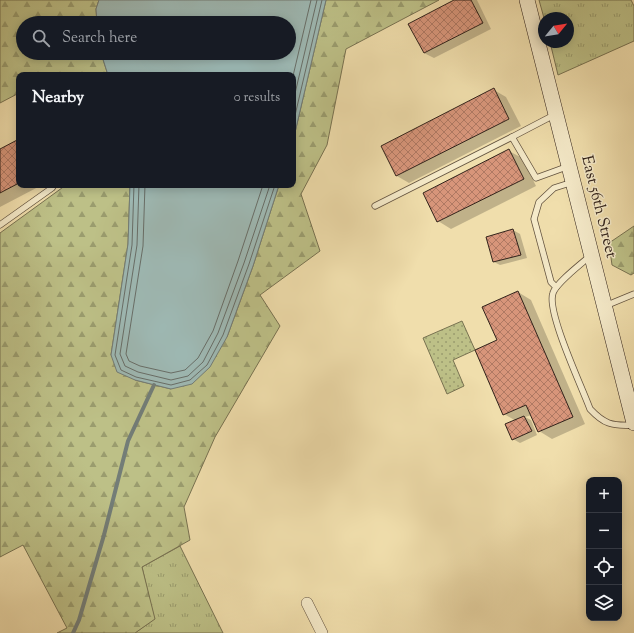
<!DOCTYPE html>
<meta charset="utf-8">
<style>
body{margin:0;font-family:"Sorts Mill Goudy",serif;background:#20242c;color:#f1f3f6}
.controls{position:absolute;right:12px;bottom:12px;display:grid;overflow:hidden;border-radius:8px;box-shadow:0 2px 10px #0003}
.controls button{width:36px;height:36px;display:grid;place-items:center;padding:0;border:0;border-bottom:1px solid #363941;background:#171b24;color:#f1f3f6;font:20px sans-serif}
.compass{position:absolute;left:538px;top:12px;width:36px;height:36px;border-radius:50%;background:#171b24;box-shadow:0 2px 10px #0003;rotate:60deg}
.list{margin:0;padding:0;list-style:none}
h2{display:flex;justify-content:space-between;align-items:center;height:52px;margin:0;padding:0 16px;font-size:17px}
h2 small{font-size:13px;font-weight:400;color:#9ea1a6}
.icon{flex:none;width:22px;height:22px;fill:none;stroke:currentColor;stroke-width:2;stroke-linecap:round;stroke-linejoin:round}
.map{position:relative;flex:none;width:634px;height:633px;overflow:hidden}
.search{position:absolute;background:#171b24;box-shadow:0 2px 10px #0003;left:16px;top:16px;width:280px;height:44px;display:flex;align-items:center;gap:10px;box-sizing:border-box;padding:0 14px;border-radius:22px;color:#9ea1a6;font-size:15px}
.panel{position:absolute;background:#171b24;box-shadow:0 2px 10px #0003;left:16px;top:72px;width:280px;height:116px;border-radius:8px}
.map>svg:first-child{display:block}
.grass{fill:url(#grass-tufts);stroke:#787251}
.forest{fill:url(#forest-firs);stroke:#787251}
.park{fill:url(#park-dots);stroke:#787251}
.water{fill:#9eb9b4;stroke:#737d77}
.shadow{fill:#0003}
.lines{fill:none;stroke-linecap:round;stroke-linejoin:round}
.shore{stroke:#686e68;stroke-width:1}
.stream{stroke:#737d77;stroke-width:4}
.building{fill:url(#building-cross-hatch);stroke:#32231b}
.lane-casing{stroke:#62523f;stroke-width:7}
.street-casing{stroke:#62523f;stroke-width:12}
.secondary-casing{stroke:#32231b;stroke-width:16}
.lane{stroke:#f5eac9;stroke-width:5.5}
.street{stroke:#f5eac9;stroke-width:11}
.secondary{stroke:#f5eac9;stroke-width:15}
.labels{text-anchor:middle;dominant-baseline:central;stroke-width:3;stroke-linejoin:round;paint-order:stroke}
.street-label{font-size:16px;fill:#32231b;stroke:#f5eac9}
</style>
<div class="map">
<svg width="634" height="633" viewBox="0 0 634 633">
<defs>
<pattern id="grass-tufts" width="24" height="20" patternUnits="userSpaceOnUse"><rect width="24" height="20" fill="#bdc087"/><path d="M3 7l-1-3M5 7V3M7 7l1-3M15 17l-1-3M17 17v-4M19 17l1-3" fill="none" stroke="#9a9c6e"/></pattern>
<pattern id="forest-firs" width="22" height="20" patternUnits="userSpaceOnUse"><rect width="22" height="20" fill="#bdc087"/><path d="M5 1l3.5 6h-7zM16 11l3.5 6h-7z" fill="#9a9c6e"/></pattern>
<pattern id="park-dots" width="8" height="8" patternUnits="userSpaceOnUse"><rect width="8" height="8" fill="#bdc087"/><path d="M2 2h.1M6 6h.1" fill="none" stroke="#9a9c6e" stroke-width="1.8" stroke-linecap="round"/></pattern>
<pattern id="building-cross-hatch" width="8" height="8" patternUnits="userSpaceOnUse"><rect width="8" height="8" fill="#d7957a"/><path d="M0 0l8 8M0 8l8-8" fill="none" stroke="#af7963"/></pattern>
</defs>
<rect width="100%" height="100%" fill="#f0deac"/>
<filter id="stains"><feTurbulence type="fractalNoise" baseFrequency=".005" numOctaves="4"/><feColorMatrix values="0 0 0 0 .2 0 0 0 0 .09 0 0 0 0 .02 0 0 0 .5 -.17"/></filter>
<radialGradient id="worn" r=".72"><stop offset=".6" stop-color="#630" stop-opacity="0"/><stop offset="1" stop-color="#630" stop-opacity=".3"/></radialGradient>
<g class="grass">
<polygon points="539,0 631,0 634,6 634,41 558,75 550,42 568,42 568,18 544,18"/>
<polygon points="180,546 223,633 135,633 154,619 142,567"/>
</g>
<g class="forest">
<polygon points="0,0 99,0 96,9 97,23 23,23 23,53 101,53 108,75 19,75 19,93 0,103"/>
<polygon points="326,0 439,0 346,49 327,145 301,194 320,251 260,295 280,326 215,437 184,507 190,540 142,567 155,619 135,633 57,633 67,628 23,545 0,557 0,233 66,185 130,185 128,244 111,355 135,380 171,389 227,337 253,266 279,185 293,185 293,141"/>
<polygon points="634,226 634,273 631,275 612,265 609,243"/>
</g>
<polygon class="park" points="462,321 475,350 453,360 464,386 447,394 423,338"/>
<g class="water">
<polygon points="99,0 326,0 293,141 293,75 108,75 101,53 289,53 289,23 97,23 96,9"/>
<polygon points="130,185 279,185 253,266 227,337 210,367 192,384 171,389 135,380 117,372 111,355 128,244"/>
</g>
<g class="shadow">
<polygon points="456,0 477,0 491,29 434,58 424,53"/>
<polygon points="494,90 506,97 521,126 409,183 397,176 382,147"/>
<polygon points="19,140 19,185 42,185 0,207 0,150"/>
<polygon points="509,151 522,158 536,186 451,229 438,221 424,193"/>
<polygon points="513,230 520,234 527,258 500,265 494,262 487,238"/>
<polygon points="518,292 531,300 585,424 552,439 539,431 532,415 525,417 531,420 537,435 520,443 513,439 516,421 504,414 498,341"/>
</g>
<g class="lines">
<g class="shore">
<polyline points="293,76 311,0"/>
<polyline points="293,102 317,0"/>
<polyline points="293,124 322,0"/>
<polyline points="134,185 132,245 115,355 121,370 136,377 171,385 190,380 207,365 223,335 249,264 275,185"/>
<polyline points="139,185 137,245 120,354 125,366 138,372 171,380 188,376 203,362 218,333 244,263 270,185"/>
<polyline points="145,185 143,246 126,354 129,361 140,366 171,373 185,370 198,358 213,331 238,261 263,185"/>
</g>
<polyline class="stream" points="73,633 79,620 104,535 128,441 154,385"/>
</g>
<g class="building">
<polygon points="454,0 471,0 483,23 424,53 408,24"/>
<polygon points="494,88 509,119 396,176 381,146"/>
<polygon points="19,139 19,183 0,193 0,149"/>
<polygon points="509,149 524,179 437,222 423,193"/>
<polygon points="513,229 521,255 493,262 486,237"/>
<polygon points="518,291 573,417 538,432 526,405 503,415 475,350 497,340 482,307"/>
<polygon points="524,416 532,431 512,440 505,424"/>
</g>
<g class="lines">
<defs>
<g id="lane">
<polyline points="556,114 512,137 536,178 569,166"/>
<polyline points="375,206 512,137"/>
<polyline points="0,225 52,188 54,185"/>
<path d="M590 256C581 264 556 283 553 293 546 311 582 387 590 409 604 424 612 426 632 425"/>
<polyline points="556,287 551,282 534,219 539,202 554,188 573,182"/>
<polyline points="605,306 634,294"/>
</g>
<polyline id="street" points="307,603 322,633"/>
<polyline id="secondary" points="527,0 634,423"/>
</defs>
<use href="#lane" class="lane-casing"/>
<use href="#street" class="street-casing"/>
<use href="#secondary" class="secondary-casing"/>
<use href="#lane" class="lane"/>
<use href="#street" class="street"/>
<use href="#secondary" class="secondary"/>
</g>
<g class="labels">
<g class="street-label">
<text transform="translate(598 207) rotate(76)">East 56th Street</text>
</g>
</g>
<rect width="100%" height="100%" filter="url(#stains)"/>
<rect width="100%" height="100%" fill="url(#worn)"/>
</svg>
<div class="controls">
<button>+</button>
<button>−</button>
<button><svg class="icon" aria-label="locate" viewBox="0 0 24 24"><circle cx="12" cy="12" r="6"/><path d="M12 2v4M12 18v4M2 12h4M18 12h4"/></svg></button>
<button><svg class="icon" aria-label="layers" viewBox="0 0 24 24"><path d="M12 4l9 5-9 5-9-5zM3 14l9 5 9-5"/></svg></button>
</div>
<svg class="compass" viewBox="-18 -18 36 36"><path d="M0-13l5 13h-10z" fill="#e53935"/><path d="M0 13l5-13h-10z" fill="#9ea1a6"/></svg>
<div class="search"><svg class="icon" aria-label="search" viewBox="0 0 24 24"><circle cx="10" cy="10" r="6"/><path d="M15 15l6 6"/></svg>Search here</div>
<section class="panel">
<h2>Nearby<small>0 results</small></h2>
<ul class="list">
</ul>
</section>
</div>
